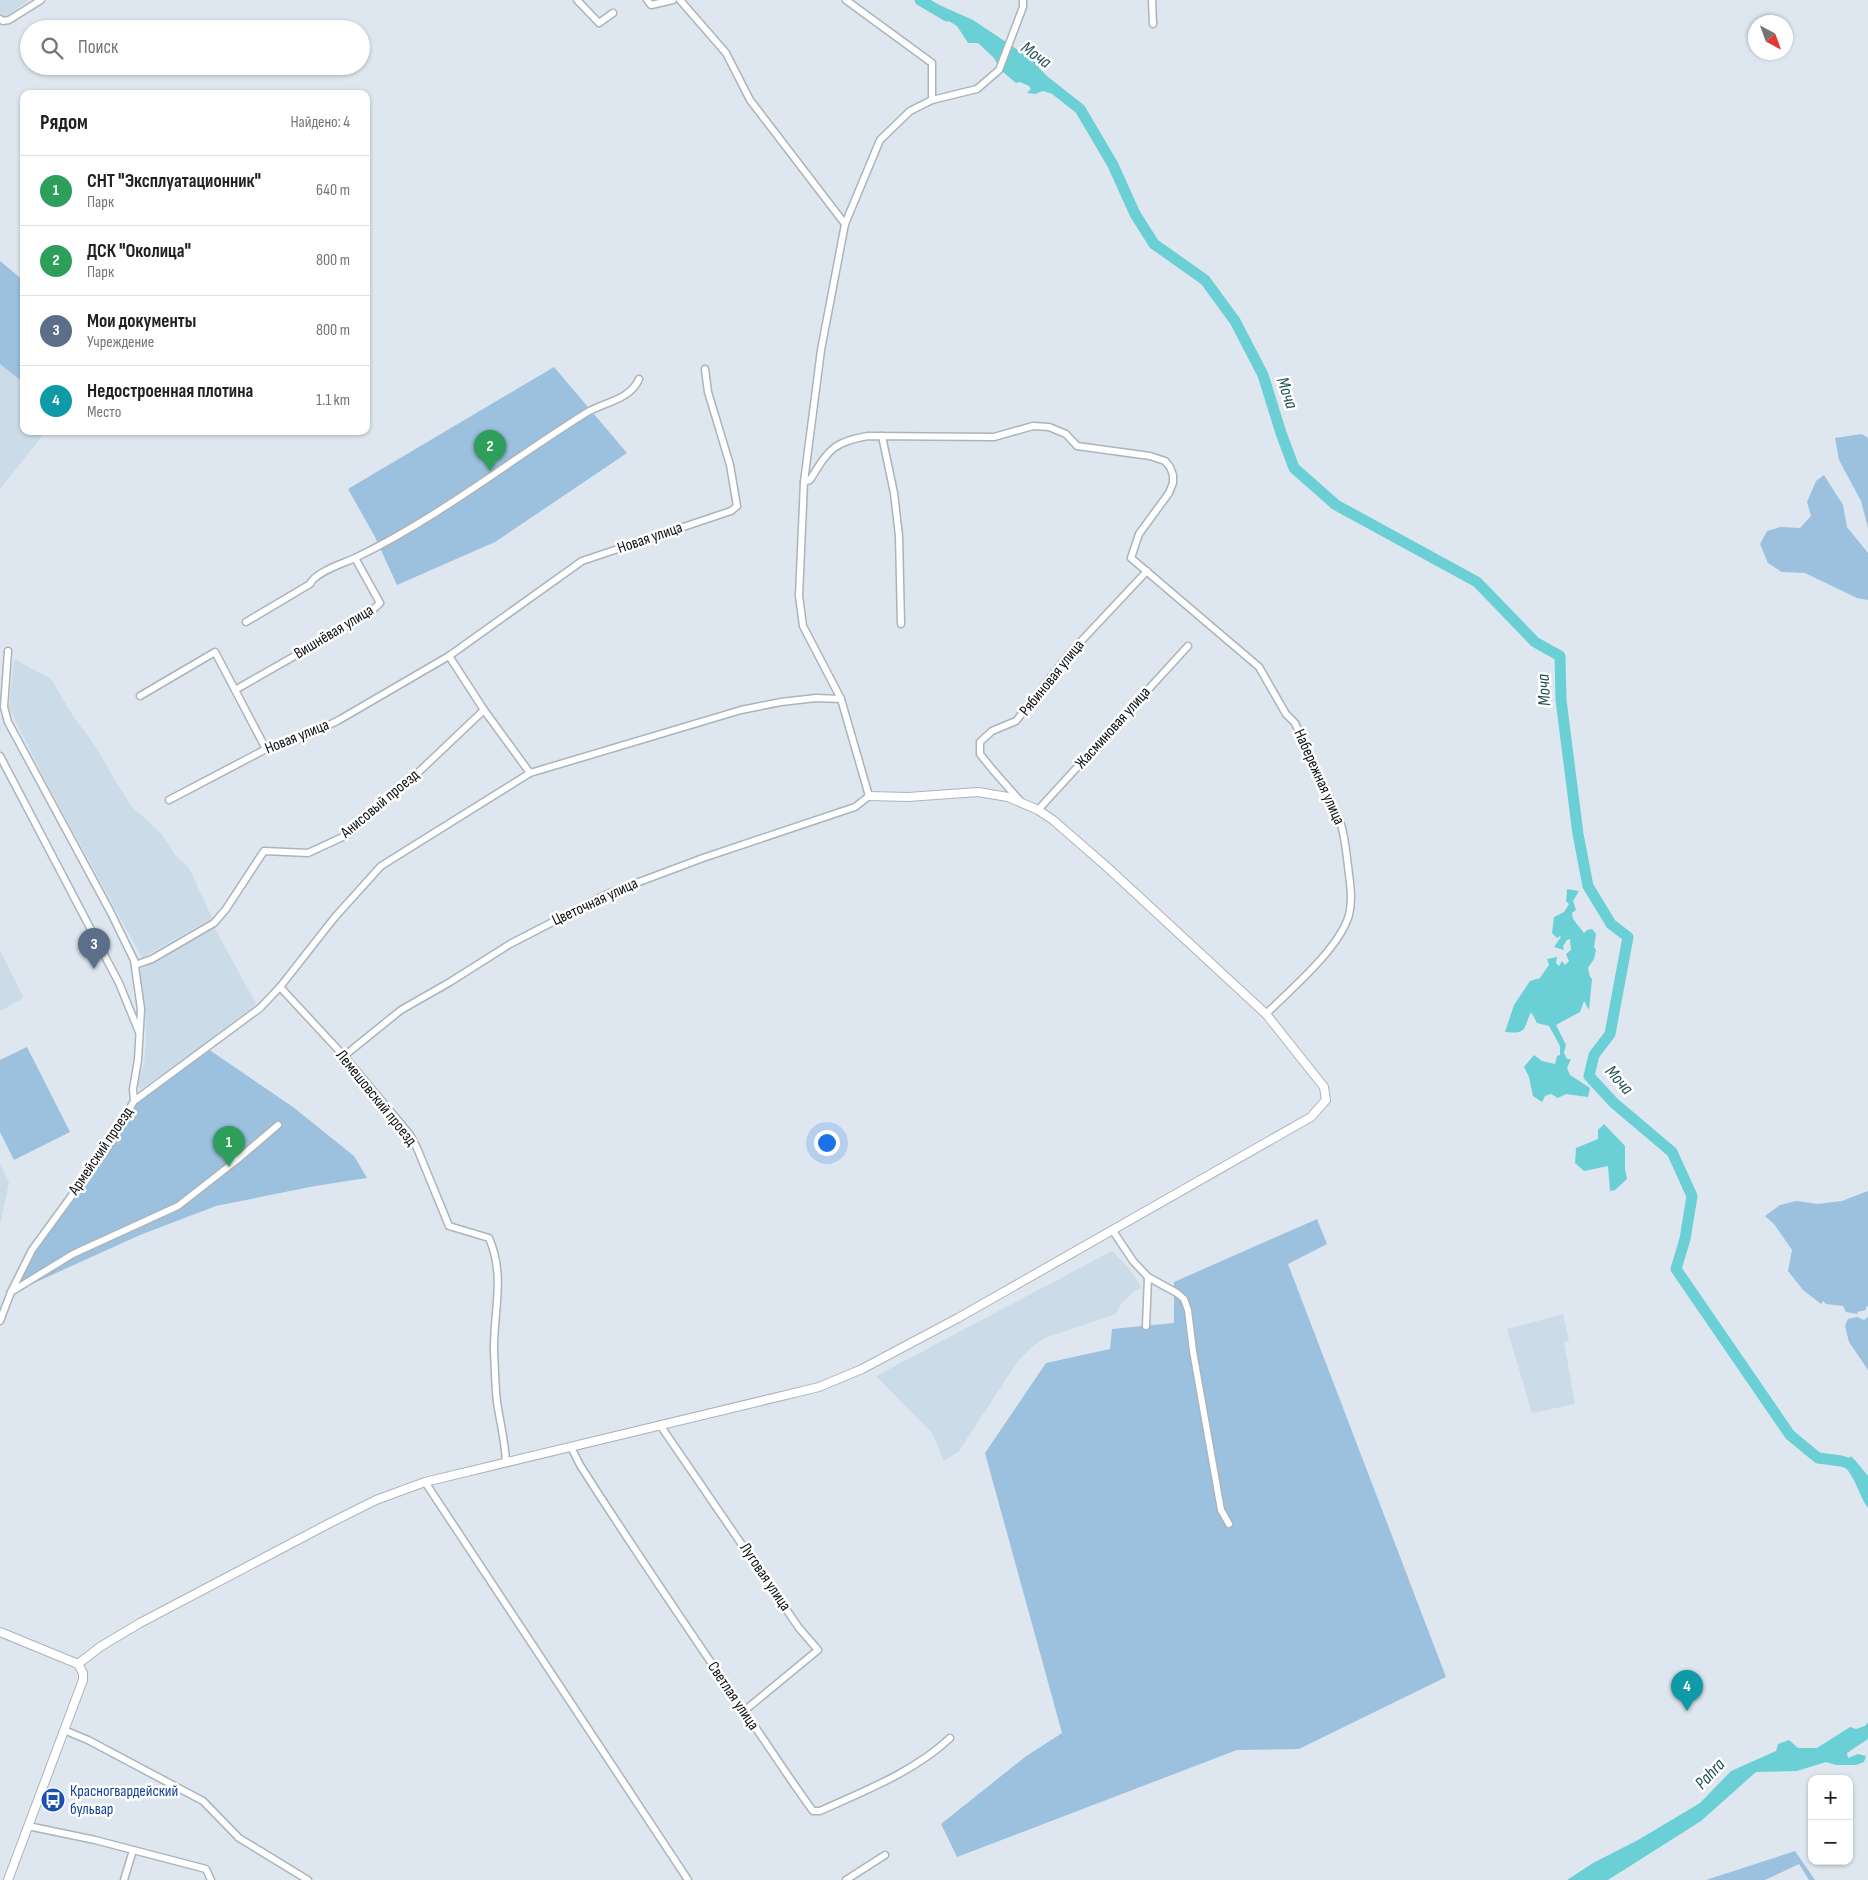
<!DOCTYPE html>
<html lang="ru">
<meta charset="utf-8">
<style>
body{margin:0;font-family:"Sofia Sans Condensed",sans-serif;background:#f2f2f2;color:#202124}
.controls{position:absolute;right:15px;bottom:15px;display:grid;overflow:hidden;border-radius:10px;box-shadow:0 1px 4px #0004}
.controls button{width:45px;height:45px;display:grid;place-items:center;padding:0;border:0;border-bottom:1px solid #e0e0e0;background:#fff;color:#202124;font:25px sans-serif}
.compass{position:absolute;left:1748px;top:15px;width:45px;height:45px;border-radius:50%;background:#fff;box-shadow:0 1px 4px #0004;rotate:139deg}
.you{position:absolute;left:826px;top:1142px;width:18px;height:18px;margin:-12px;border:4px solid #fff;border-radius:50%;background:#1a73e8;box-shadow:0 0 0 8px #1a73e833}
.badge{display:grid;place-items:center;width:32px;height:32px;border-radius:50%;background:#1a73e8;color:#fff;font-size:16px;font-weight:700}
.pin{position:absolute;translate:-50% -41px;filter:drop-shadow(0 1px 2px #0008)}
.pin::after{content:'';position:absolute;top:26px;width:18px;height:15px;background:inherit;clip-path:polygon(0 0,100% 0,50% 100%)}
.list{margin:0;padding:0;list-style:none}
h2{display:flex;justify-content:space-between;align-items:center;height:65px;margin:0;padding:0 20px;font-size:21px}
h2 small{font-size:16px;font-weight:400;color:#757577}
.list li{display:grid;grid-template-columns:32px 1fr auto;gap:15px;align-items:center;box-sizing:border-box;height:70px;padding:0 20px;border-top:1px solid #e0e0e0}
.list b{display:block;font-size:19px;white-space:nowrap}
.list p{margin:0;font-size:16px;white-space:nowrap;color:#757577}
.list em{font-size:16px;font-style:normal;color:#757577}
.icon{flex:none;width:28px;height:28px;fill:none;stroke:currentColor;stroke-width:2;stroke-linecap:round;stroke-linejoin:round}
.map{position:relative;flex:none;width:1868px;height:1880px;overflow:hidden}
.search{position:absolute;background:#fff;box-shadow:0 1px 4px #0004;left:20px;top:20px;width:350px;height:55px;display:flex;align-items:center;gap:12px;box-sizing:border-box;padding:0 18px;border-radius:28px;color:#757577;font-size:19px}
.panel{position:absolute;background:#fff;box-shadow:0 1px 4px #0004;left:20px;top:90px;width:350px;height:345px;border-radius:10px}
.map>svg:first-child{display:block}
.built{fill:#cbdbe8}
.green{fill:#9bc1de}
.water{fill:#6bcfd6}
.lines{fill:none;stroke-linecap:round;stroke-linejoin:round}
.river{stroke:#6bcfd6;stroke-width:11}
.minor-casing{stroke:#abb4bb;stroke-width:9}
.tertiary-casing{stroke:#abb4bb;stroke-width:10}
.minor{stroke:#fff;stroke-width:6}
.tertiary{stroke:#fff;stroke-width:8}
.labels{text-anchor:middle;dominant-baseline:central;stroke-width:5;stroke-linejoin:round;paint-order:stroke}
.street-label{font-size:16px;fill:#0e1114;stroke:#fff}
.transit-label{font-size:16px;fill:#164399;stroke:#fff;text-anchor:start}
.water-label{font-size:18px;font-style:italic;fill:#255256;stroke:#fff}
</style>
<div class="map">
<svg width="1868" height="1880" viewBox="0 0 1868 1880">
<rect width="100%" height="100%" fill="#dee7ef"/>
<g class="built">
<polygon points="0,0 29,0 0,21"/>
<polygon points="0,364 24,383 24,431 46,431 0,489"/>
<polygon points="14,659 51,679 73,716 95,746 130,805 162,834 175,855 189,868 212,918 142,958 45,780 9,708"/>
<polygon points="213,925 256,1004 199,1049 140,1090 137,1084 144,1063 146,1041 145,1007 139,970"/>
<polygon points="0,950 23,997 22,999 0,1011"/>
<polygon points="0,1164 9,1183 0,1224"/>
<polygon points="1112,1251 1128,1267 1142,1288 1133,1292 1121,1304 1116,1314 1045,1338 1033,1346 1018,1361 959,1451 944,1461 932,1433 876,1376"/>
<polygon points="1563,1314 1569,1341 1564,1342 1575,1404 1532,1413 1507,1329"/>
</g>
<g class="green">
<polygon points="0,261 24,281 24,383 0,364"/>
<polygon points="554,367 627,453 495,542 397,585 375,537 348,489"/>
<polygon points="1862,434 1868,438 1868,528 1861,501 1839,460 1835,438"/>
<polygon points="1824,475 1843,505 1847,527 1868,553 1868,600 1857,598 1805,573 1782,572 1768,563 1760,544 1767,531 1781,527 1800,528 1811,516 1807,502 1816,481"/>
<polygon points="27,1047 70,1132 14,1160 0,1132 0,1060"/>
<polygon points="208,1049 293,1107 354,1156 367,1178 315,1186 216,1206 140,1235 23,1288 18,1282 32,1252 112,1147 136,1102"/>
<polygon points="1868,1191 1868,1307 1866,1306 1866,1310 1857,1312 1858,1314 1846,1312 1843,1306 1826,1304 1823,1301 1821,1304 1803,1290 1788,1271 1792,1250 1774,1224 1765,1216 1780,1205 1796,1201 1818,1204 1842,1201"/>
<polygon points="1317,1219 1327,1244 1288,1264 1446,1677 1299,1749 1237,1750 957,1857 941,1824 1025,1757 1062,1733 985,1453 1046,1363 1110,1349 1112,1329 1174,1323 1174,1282"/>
<polygon points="1857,1317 1864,1320 1868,1317 1868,1370 1849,1342 1845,1326 1848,1319"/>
<polygon points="1795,1851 1815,1880 1809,1880 1799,1864 1765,1880 1706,1880"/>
</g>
<g class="water">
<polygon points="937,4 973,20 1039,64 1039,68 1060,89 1056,95 1043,91 1035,94 1027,93 1031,89 1029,86 1020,82 1016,83 1003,72 993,57 978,43 968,43 957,26 932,11"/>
<path d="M1567 889 1579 891 1573 901 1576 910 1572 913 1573 919 1584 933 1587 930 1592 929 1596 934 1594 947 1596 950 1594 959 1588 968 1590 977 1592 979 1589 1010 1584 1001 1580 1012 1556 1025 1566 1045 1564 1053 1567 1059H1571L1567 1068 1570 1075 1590 1088 1588 1097 1566 1094 1558 1098 1551 1094 1545 1096 1542 1102 1533 1096 1529 1077 1524 1067 1534 1055 1542 1061 1555 1064 1557 1056 1560 1055V1046L1549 1026 1537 1023 1531 1012C1523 1030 1527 1034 1505 1032L1514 1005 1530 981 1540 978 1549 965 1547 959 1557 957 1556 963 1559 966 1562 961 1565 965 1569 961 1566 954 1571 950 1570 939 1567 940 1563 946 1564 950 1554 947 1561 937 1560 936 1557 938 1552 933 1554 917 1564 912 1569 904 1566 901Z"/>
<polygon points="1604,1124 1625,1146 1625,1169 1627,1179 1615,1190 1610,1191 1608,1166 1584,1171 1575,1163 1576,1148 1598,1139 1598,1130"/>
<path d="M1851 1456 1868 1476V1508C1858 1494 1856 1478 1844 1466Z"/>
<polygon points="1868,1722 1868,1739 1847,1753 1848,1758 1858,1754 1866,1756 1864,1762 1856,1765 1836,1765 1826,1762 1797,1771 1756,1772 1701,1821 1608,1880 1567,1880 1593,1863 1638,1840 1700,1803 1731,1771 1776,1751 1778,1744 1789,1740 1798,1748 1817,1748 1850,1727 1856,1729 1865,1726"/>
</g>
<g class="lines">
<g class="river">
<polyline points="920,0 947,16"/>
<polyline points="1047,83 1080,109 1113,165 1135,214 1154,244 1205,280 1235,321 1263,375 1281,433 1294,468 1336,505 1477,582 1535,642 1560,656 1561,700 1578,834 1588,886 1611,924 1628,937 1610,1034 1594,1055 1589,1076 1614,1103 1672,1152 1692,1196 1685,1239 1676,1269 1790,1435 1818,1458 1841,1461 1851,1464 1865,1481 1868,1492"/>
</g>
<defs>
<g id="minor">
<polyline points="577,0 599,23 613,13"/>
<polyline points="647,0 651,5 673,0"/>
<polyline points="680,0 726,53 750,100 845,224"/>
<polyline points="846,0 932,63 932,100"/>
<polyline points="1152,0 1153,24"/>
<polyline points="0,19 3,21 9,20 41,0"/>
<polyline points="882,436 894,493 899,536 901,624"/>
<path d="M804 482 810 480C828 451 832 442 868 436L994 437 1033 426 1049 427 1066 434 1077 446 1150 456 1165 461 1170 467 1173 475V483L1169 493 1139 534 1131 558 1259 667 1286 714 1295 723 1340 821C1345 836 1346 851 1348 866 1350 883 1353 899 1349 915 1339 949 1291 989 1266 1014"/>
<path d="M355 558C438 518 509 461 586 413 604 402 630 400 639 379"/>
<path d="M246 622 310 584C315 572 344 563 355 558L380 603 368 614 235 690 266 749"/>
<polyline points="140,696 215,652 235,690"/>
<polyline points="484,710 449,656 582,561 731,511 737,506 730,465 708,392 705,369"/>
<polyline points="0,756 119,983 139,1032"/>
<polyline points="169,800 266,749 272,749 309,735 339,720 449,656"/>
<polyline points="1021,802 992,769 980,754 980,742 992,731 1016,721 1069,654 1147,571"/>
<polyline points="1038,810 1188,646"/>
<polyline points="135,965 152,959 214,923 226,909 264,851 308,853 347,835 406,784 484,710 530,773"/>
<path d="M280 987 344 1056 410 1135 417 1148 449 1226 489 1238C506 1277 493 1312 494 1352 495 1368 495 1386 497 1402 500 1422 505 1441 506 1462"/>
<polyline points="344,1056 401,1010 450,982 510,944 607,894 703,858 855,807 869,796 841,699 803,626 799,596 804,482 821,350 845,224 880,140 910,111 932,100 977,89 999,70 1023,7 1023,0"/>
<polyline points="134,1101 260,1008 280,987 335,917 381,866 530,773 741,710 781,702 816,698 841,699"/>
<polyline points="1113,1231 1133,1261 1148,1277 1146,1326"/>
<polyline points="1148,1277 1177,1293 1184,1299 1188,1310 1193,1351 1221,1510 1229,1524"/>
<polyline points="11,1292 73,1254 178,1206 237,1160 278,1125"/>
<polyline points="0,1321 11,1292 32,1250 108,1146 134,1101 133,1089 138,1060 141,1009 134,960 110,911 8,722 4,707 8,651"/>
<polyline points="660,1425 799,1628 818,1650 744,1711"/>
<path d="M571 1447 580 1465C632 1547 687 1627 742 1708 766 1742 788 1777 813 1811H820C864 1791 914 1772 950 1738"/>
<polyline points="425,1482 688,1880"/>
<polyline points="64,1730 88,1740 203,1801 239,1838 308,1880"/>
<polyline points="28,1826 95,1840 206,1869 211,1880"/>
<polyline points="124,1880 133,1850"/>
<polyline points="846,1880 885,1855"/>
</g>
<g id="tertiary">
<polyline points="0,1632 78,1664"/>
<polyline points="78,1664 100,1647 140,1623 330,1523 376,1500 425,1482 819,1387 862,1369 958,1318 1311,1117 1326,1100 1324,1087 1266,1014 1107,867 1053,820 1038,810 1008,797 978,792 908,797 869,796"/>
<polyline points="8,1880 83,1680 83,1673 78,1664"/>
</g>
</defs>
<use href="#minor" class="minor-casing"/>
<use href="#tertiary" class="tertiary-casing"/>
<use href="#minor" class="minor"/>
<use href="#tertiary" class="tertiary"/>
</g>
<defs>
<symbol id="bus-disc" viewBox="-11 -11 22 22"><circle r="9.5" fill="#1a4fb4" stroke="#fff"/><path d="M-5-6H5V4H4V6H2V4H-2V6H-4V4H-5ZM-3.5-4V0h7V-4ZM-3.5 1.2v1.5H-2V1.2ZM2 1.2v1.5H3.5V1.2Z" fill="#fff"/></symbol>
</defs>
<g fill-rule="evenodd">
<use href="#bus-disc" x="39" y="1786" width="28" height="28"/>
</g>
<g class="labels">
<g class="street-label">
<text transform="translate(650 538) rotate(-19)">Новая улица</text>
<text transform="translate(334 632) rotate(-31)">Вишнёвая улица</text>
<text transform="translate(1052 678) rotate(-51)">Рябиновая улица</text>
<text transform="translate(1113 728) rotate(-48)">Жасминовая улица</text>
<text transform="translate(297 737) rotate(-22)">Новая улица</text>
<text transform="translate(1319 777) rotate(66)">Набережная улица</text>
<text transform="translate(380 804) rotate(-40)">Анисовый проезд</text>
<text transform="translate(595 902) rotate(-25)">Цветочная улица</text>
<text transform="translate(376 1098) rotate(51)">Лемешовский проезд</text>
<text transform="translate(101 1151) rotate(-56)">Армейский проезд</text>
<text transform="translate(765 1577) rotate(56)">Луговая улица</text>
<text transform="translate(733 1696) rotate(56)">Светлая улица</text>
</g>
<g class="transit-label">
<text x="70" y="1791">Красногвардейский<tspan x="70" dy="18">бульвар</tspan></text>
</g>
<g class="water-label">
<text transform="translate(1036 55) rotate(36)">Моча</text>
<text transform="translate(1287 393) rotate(71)">Моча</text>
<text transform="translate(1544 690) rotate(-93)">Моча</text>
<text transform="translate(1619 1080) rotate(48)">Моча</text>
<text transform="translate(1710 1774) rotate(-47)">Pahra</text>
</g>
</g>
</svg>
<div class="controls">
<button>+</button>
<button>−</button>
</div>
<svg class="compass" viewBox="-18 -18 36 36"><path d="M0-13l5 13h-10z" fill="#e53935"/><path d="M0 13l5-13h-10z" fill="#757577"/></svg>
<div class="you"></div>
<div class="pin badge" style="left:229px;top:1167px;background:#2e9e5b">1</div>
<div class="pin badge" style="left:490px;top:471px;background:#2e9e5b">2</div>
<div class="pin badge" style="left:94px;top:969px;background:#5c6f8a">3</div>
<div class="pin badge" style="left:1687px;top:1711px;background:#0f9aa8">4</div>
<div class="search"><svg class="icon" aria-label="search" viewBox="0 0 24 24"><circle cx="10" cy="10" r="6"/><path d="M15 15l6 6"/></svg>Поиск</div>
<section class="panel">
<h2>Рядом<small>Найдено: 4</small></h2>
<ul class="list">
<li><span class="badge" style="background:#2e9e5b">1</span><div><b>СНТ &quot;Эксплуатационник&quot;</b><p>Парк</p></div><em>640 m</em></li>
<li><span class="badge" style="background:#2e9e5b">2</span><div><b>ДСК &quot;Околица&quot;</b><p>Парк</p></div><em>800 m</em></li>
<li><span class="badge" style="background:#5c6f8a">3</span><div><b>Мои документы</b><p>Учреждение</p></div><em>800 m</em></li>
<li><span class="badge" style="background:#0f9aa8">4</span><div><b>Недостроенная плотина</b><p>Место</p></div><em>1.1 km</em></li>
</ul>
</section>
</div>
